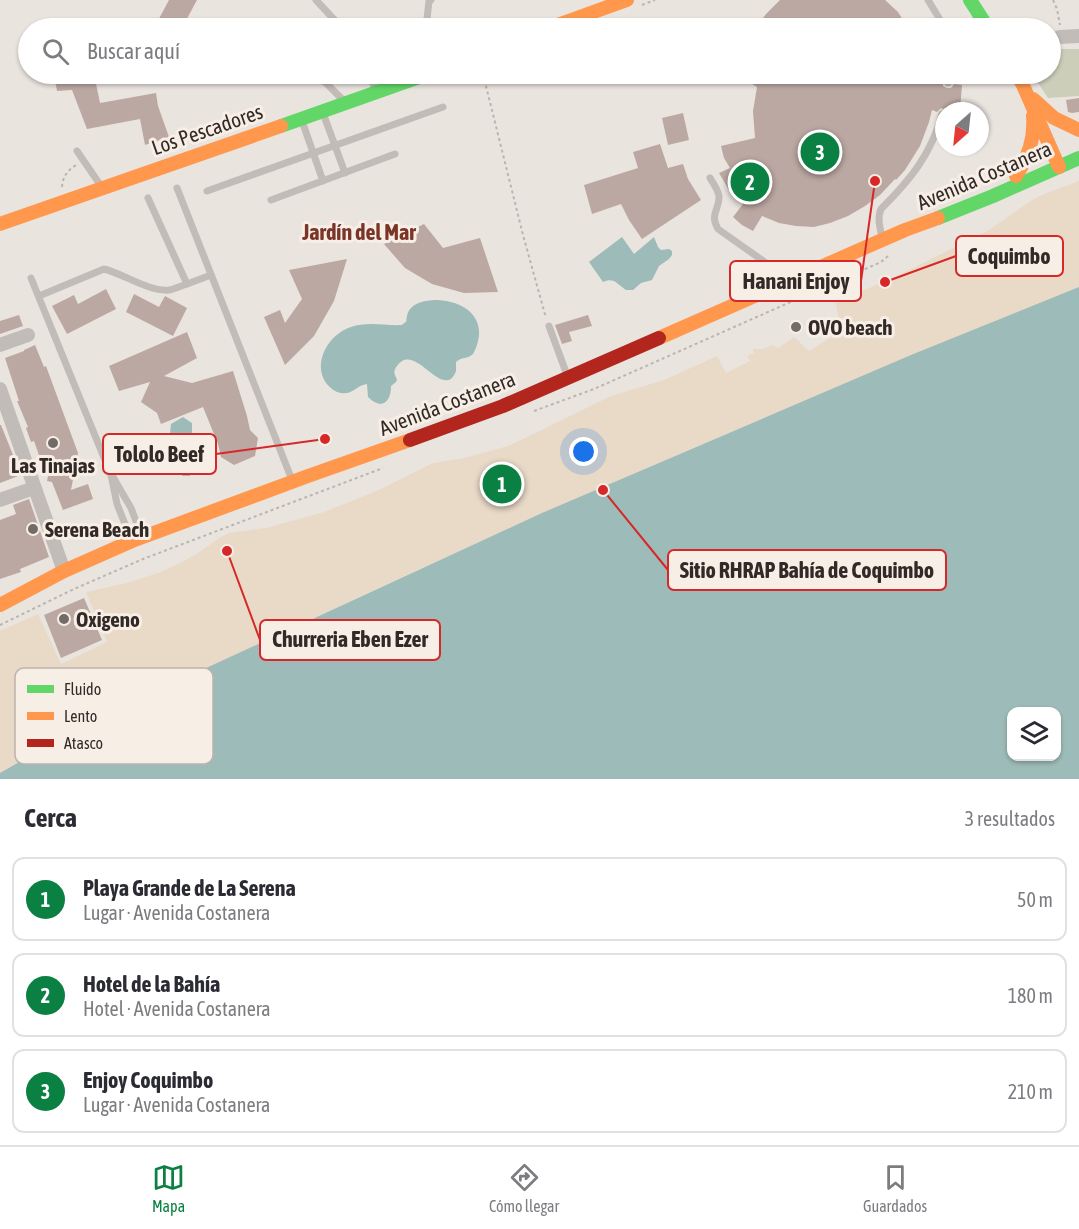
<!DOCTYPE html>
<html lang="es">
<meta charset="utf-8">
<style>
body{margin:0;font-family:"Asap Condensed",sans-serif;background:#f2f2f3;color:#2b2b33}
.controls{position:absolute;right:18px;bottom:18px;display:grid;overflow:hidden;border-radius:12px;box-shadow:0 2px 4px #0004}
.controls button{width:54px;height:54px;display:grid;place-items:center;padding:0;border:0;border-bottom:2px solid #e1e1e2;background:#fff;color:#2b2b33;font:30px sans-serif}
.compass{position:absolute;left:935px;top:102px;width:54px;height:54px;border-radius:50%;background:#fff;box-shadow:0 2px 4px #0004;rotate:207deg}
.you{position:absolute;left:584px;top:452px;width:21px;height:21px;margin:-15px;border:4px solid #fff;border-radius:50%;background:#1a73e8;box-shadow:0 0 0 9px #1a73e833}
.badge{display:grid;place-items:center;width:39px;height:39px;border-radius:50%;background:#0b8043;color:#fff;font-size:20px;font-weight:700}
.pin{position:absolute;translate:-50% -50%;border:3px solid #fff;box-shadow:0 2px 6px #0006}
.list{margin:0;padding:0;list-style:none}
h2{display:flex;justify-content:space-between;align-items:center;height:78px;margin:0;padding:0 24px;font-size:26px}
h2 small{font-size:20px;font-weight:400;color:#7c7c81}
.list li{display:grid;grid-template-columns:39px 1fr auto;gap:18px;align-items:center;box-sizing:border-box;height:84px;margin:0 12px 12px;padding:0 12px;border:2px solid #e1e1e2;border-radius:12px}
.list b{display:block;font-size:22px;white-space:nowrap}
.list p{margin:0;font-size:20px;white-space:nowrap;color:#7c7c81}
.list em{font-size:20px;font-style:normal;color:#7c7c81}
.icon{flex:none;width:33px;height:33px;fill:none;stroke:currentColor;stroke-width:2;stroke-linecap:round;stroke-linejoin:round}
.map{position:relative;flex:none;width:1079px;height:779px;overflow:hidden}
.search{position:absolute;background:#fff;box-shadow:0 2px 4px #0004;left:18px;right:18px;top:18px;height:66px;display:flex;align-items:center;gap:15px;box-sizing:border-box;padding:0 21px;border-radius:33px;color:#7c7c81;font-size:22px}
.sheet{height:366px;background:#fff}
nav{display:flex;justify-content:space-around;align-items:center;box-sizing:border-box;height:84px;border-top:2px solid #e1e1e2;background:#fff;font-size:16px;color:#7c7c81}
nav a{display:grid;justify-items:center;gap:3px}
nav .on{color:#0b8043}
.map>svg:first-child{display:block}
.green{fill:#ccceba}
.sand{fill:#e9dac7}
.water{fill:#9dbbb8;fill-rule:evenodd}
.building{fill:#bca8a2}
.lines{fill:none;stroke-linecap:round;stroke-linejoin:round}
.path{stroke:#bbb5b1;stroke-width:2;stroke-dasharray:3 3;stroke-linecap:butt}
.lane{stroke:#c2bcb8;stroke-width:7}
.street{stroke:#c2bcb8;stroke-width:14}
.fast{stroke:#63d668;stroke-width:14}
.slow{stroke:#ff974d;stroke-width:14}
.jam{stroke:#b3261e;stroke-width:14}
.poi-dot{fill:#736b67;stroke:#f7eee6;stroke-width:2}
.labels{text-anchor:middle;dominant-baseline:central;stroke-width:6;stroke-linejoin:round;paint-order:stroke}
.street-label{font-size:21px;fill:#332a27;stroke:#f7eee6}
.poi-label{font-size:21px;font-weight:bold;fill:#332a27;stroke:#f7eee6;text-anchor:start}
.neighbourhood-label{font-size:22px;font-weight:bold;fill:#7a3428;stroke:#f7eee6}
.key{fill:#f7eee6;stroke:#bcb3ad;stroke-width:1.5}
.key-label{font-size:16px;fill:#332a27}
.leader{fill:none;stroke:#d62828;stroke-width:2}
.callout-dot{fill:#d62828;stroke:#f7eee6;stroke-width:2}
.callout{fill:#f7eee6;stroke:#d62828;stroke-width:2}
.callout-label{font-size:22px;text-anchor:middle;font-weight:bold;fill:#332a27}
</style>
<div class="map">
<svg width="1079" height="779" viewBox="0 0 1079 779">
<rect width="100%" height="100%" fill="#eae4df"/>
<polygon class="green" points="1051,49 1079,49 1079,96 1048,98 1032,74 1050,74"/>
<path class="sand" d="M1079 181V287C831 388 584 492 342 605 227 659 111 712 0 773V631L38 614 61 664 107 642 86 592 127 583 161 572 180 563 198 553 219 538 229 533 266 528 324 512 379 490 433 463 464 458 508 446 527 437 611 396 664 380 717 356 726 373 750 361 747 356 754 353 753 349H763L772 345 778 348 794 337 809 351 841 331 835 299 867 289 899 275 989 230 1029 202 1044 194Z"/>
<g class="water">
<path d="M622 237 634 254 654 237 658 247 661 250 669 249 672 251V255L669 259 659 266 652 280 641 283 633 290H626C617 284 614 277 603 282L589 262Z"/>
<path d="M1079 287V779H0V773L21 761 204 669 542 513 911 355ZM1012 712H1056V756H1012Z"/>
<path d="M434 300C456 300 481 310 479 336 478 342 476 349 473 354 468 359 461 357 456 362 456 365 456 368 456 371 455 374 453 377 451 379 435 388 413 343 397 366 393 371 394 374 397 379L396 382 391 386C391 403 381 410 368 397L367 384C357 385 353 395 341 393 335 392 330 388 326 383 312 362 329 334 351 327 368 321 385 326 402 325 409 319 405 324 407 316 410 303 423 301 434 300Z"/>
<polygon points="183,417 192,423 192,445 201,449 209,448 213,451 213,462 206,470 196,468 190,476 183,476 173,471 173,463 181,455 184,449 181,443 170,434 171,424"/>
</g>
<g class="building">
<polygon points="169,0 197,0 182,28 154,28"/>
<polygon points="780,0 885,0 898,12 908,28 756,28 766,14"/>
<polygon points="54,74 94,74 100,103 156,93 158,106 169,137 145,145 140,119 87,129 72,90 57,91"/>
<polygon points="748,74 931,74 931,79 943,81 943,86 947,88 951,88 954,84 962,85 960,111 947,111 941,108 937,112 932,110 929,122 920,146 905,170 896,180 895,179 880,195 865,206 848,216 830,223 814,227 796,226 779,223 762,216 753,231 742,225 733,217 743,204 729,190 719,173 730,168 724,158 721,146 755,138 753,111 757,87 749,82"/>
<polygon points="1079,98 1079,112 1072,113 1068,112 1066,100"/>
<polygon points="683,113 689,140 668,145 662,118"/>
<polygon points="660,144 668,168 683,164 688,179 701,200 642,239 629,220 621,204 592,214 584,185 638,168 633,152"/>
<polygon points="424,224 443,248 480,238 498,292 464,293 432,284 405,268 384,244"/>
<polygon points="347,259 334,301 314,336 285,365 264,317 280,310 285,323 302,299 289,270"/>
<polygon points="106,289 116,309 67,334 52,306 74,295 78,304"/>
<polygon points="134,294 159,307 165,296 187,308 173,336 126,312"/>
<polygon points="19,315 23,326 0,334 0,321"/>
<polygon points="588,315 592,326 569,332 572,341 562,344 555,325"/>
<polygon points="187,332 197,358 164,376 192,383 233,371 247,416 250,430 258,438 255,456 234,465 221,457 218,444 203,407 161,424 157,413 141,402 150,382 119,391 109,366"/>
<polygon points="35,345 44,367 46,366 78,453 71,490 88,484 93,499 63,510 52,482 47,481 51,461 42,464 34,441 31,442 26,428 28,427 17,401 19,401 5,358 24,351 24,350"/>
<polygon points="0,425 1,425 21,475 0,483"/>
<polygon points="29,499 49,557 20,569 21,572 0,579 0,520 16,514 13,505"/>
<polygon points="84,598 102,640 61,658 44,615"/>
</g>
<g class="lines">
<g class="path">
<polyline points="1053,0 1057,9 1060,25"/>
<polyline points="642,5 655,0"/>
<polyline points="483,74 523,235 546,318"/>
<polyline points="332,78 337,74"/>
<polyline points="441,80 458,74"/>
<path d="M62 187C63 176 67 171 76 165"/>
<polyline points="534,411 594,389 881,262 888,256"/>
<polyline points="0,625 74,589 143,559 383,468"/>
</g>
<g class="lane">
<polyline points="316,0 342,28"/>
<polyline points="928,0 939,18 943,28"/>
<polyline points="426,28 429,1 431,0"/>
<polyline points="313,74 326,83 344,101"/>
<polyline points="368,74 376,90"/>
<polyline points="948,83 949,74"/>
<polyline points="323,113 345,173"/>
<polyline points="302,121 323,181"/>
<polyline points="77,151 101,186"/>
<path d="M710 178C714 184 718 190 719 196 720 209 709 214 718 229L769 265 779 283"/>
<polyline points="177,188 292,480"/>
<polyline points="207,191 443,107"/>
<polyline points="148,198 187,284 211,275"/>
<polyline points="271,200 395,154"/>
<path d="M882 237C880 228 877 218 881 209 910 180 931 155 942 114"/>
<polyline points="31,278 111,475 117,504 131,539"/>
<path d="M39 296 104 269C124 274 149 292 169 290 174 289 181 286 187 284"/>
<polyline points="549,326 567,375"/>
<polyline points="113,477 131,508 141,534"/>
</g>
<g class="street">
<polyline points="1059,37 1079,36"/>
<polyline points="0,345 28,335"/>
<polyline points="0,389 64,571"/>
<polyline points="0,500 34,488"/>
</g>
<g class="fast">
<polyline points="970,0 988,28"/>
<polyline points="281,126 428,74"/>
<polyline points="938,218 993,196 1079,158"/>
</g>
<g class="slow">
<polyline points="549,28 627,0"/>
<polyline points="1016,74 1022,83 1059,167"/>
<polyline points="1033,99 1054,118 1079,130"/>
<path d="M1016 176C1028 157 1035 139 1033 116"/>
<polyline points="0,224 281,126"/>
<polyline points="659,338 905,230 938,218"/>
<polyline points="0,605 64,571 132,541 308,476 410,440"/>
</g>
<polyline class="jam" points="410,440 503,406 659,338"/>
</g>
<g class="poi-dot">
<circle cx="796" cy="327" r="6"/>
<circle cx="53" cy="443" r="6"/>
<circle cx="33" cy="529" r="6"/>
<circle cx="64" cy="619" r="6"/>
</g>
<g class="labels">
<g class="street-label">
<text transform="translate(207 129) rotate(-19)">Los Pescadores</text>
<text transform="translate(984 175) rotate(-23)">Avenida Costanera</text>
<text transform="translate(447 403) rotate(-21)">Avenida Costanera</text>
</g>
<g class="poi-label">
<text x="808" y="327">OVO beach</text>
<text x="53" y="465" text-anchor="middle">Las Tinajas</text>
<text x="45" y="529">Serena Beach</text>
<text x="76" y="619">Oxigeno</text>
</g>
<g class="neighbourhood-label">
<text x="359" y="232">Jardín del Mar</text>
</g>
</g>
<rect x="15" y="668" width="198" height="96" rx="9" class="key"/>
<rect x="27" y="685" width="27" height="8" fill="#63d668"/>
<rect x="27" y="712" width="27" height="8" fill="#ff974d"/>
<rect x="27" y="739" width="27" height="8" fill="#b3261e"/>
<g class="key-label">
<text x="64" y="695">Fluido</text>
<text x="64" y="722">Lento</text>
<text x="64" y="749">Atasco</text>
</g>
<path class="leader" d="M885 282L956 256M875 181L861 281M325 439L216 454M603 490L668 570M227 551L260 640"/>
<g class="callout-dot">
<circle cx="885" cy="282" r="6"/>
<circle cx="875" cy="181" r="6"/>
<circle cx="325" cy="439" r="6"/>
<circle cx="603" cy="490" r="6"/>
<circle cx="227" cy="551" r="6"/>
</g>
<g class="callout">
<rect x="956" y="236" width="107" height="40" rx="6"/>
<rect x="730" y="261" width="131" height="40" rx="6"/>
<rect x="103" y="434" width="113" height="40" rx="6"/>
<rect x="668" y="550" width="278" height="40" rx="6"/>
<rect x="260" y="620" width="180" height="40" rx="6"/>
</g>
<g class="callout-label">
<text x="1009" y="264">Coquimbo</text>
<text x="796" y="289">Hanani Enjoy</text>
<text x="159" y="462">Tololo Beef</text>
<text x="807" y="578">Sitio RHRAP Bahía de Coquimbo</text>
<text x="350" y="647">Churreria Eben Ezer</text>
</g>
</svg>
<div class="controls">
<button><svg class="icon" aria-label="layers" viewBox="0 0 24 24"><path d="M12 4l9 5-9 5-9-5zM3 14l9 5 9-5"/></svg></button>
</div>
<svg class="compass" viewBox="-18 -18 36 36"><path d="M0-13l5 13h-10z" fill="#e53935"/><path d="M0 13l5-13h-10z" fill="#7c7c81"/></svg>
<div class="you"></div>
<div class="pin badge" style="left:502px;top:484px">1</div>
<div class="pin badge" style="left:750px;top:182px">2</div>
<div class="pin badge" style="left:820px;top:152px">3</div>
<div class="search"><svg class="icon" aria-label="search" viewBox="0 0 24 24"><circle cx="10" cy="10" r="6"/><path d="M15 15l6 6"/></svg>Buscar aquí</div>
</div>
<section class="sheet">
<h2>Cerca<small>3 resultados</small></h2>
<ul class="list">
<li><span class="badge">1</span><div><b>Playa Grande de La Serena</b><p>Lugar · Avenida Costanera</p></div><em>50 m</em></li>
<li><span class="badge">2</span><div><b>Hotel de la Bahía</b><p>Hotel · Avenida Costanera</p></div><em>180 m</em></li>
<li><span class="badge">3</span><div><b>Enjoy Coquimbo</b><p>Lugar · Avenida Costanera</p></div><em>210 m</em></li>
</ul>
</section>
<nav>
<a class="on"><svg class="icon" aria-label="map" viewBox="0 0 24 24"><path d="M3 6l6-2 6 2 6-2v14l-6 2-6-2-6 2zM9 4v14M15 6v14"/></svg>Mapa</a>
<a><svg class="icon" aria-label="directions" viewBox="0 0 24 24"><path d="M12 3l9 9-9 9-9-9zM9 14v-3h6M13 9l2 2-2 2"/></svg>Cómo llegar</a>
<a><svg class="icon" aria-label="saved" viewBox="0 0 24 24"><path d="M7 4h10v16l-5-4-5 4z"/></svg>Guardados</a>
</nav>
